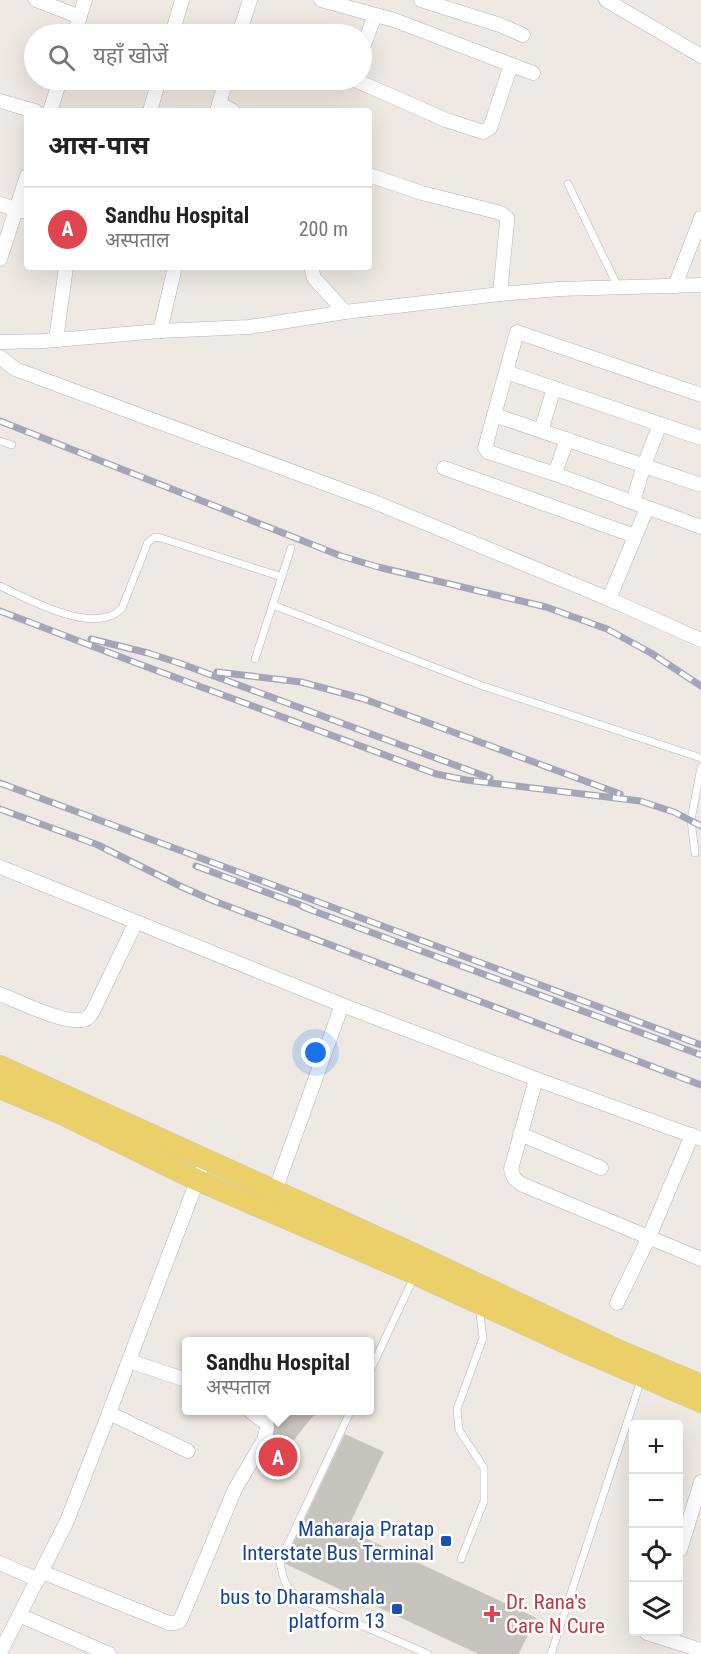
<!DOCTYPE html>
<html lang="hi">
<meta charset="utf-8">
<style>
body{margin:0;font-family:"Roboto Condensed","Noto Sans Devanagari",sans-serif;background:#f6f6f6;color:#222}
.controls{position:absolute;right:18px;bottom:18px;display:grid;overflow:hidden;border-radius:6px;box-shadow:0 6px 24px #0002}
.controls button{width:54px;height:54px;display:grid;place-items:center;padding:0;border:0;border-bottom:2px solid #e0e0e0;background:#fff;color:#222;font:30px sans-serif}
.you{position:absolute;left:316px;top:1053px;width:21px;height:21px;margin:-15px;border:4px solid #fff;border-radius:50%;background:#1a73e8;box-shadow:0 0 0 9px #1a73e833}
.badge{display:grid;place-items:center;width:39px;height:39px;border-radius:50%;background:#ea580c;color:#fff;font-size:20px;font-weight:700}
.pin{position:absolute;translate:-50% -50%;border:3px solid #fff;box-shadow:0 2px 6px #0006}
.popup{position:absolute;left:182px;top:1337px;width:192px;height:78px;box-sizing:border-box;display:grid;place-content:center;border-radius:6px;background:#fff;filter:drop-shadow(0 2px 4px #0005);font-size:20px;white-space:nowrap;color:#767676}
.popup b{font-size:22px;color:#222}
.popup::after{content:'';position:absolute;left:50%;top:100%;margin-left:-12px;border:12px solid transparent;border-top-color:#fff}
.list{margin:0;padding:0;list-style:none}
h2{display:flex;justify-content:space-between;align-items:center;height:78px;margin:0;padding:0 24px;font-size:26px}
h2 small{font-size:20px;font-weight:400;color:#767676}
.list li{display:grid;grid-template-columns:39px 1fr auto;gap:18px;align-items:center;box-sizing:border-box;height:84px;padding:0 24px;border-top:2px solid #e0e0e0}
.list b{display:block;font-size:22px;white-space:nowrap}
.list p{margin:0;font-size:20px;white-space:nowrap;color:#767676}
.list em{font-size:20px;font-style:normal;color:#767676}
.icon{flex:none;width:33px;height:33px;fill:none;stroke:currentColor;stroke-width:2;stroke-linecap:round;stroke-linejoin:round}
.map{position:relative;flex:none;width:701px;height:1654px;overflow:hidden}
.search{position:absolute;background:#fff;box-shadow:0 6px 24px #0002;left:24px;top:24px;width:348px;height:66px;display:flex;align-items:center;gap:15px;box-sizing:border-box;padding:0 21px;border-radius:33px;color:#767676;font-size:22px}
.panel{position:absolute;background:#fff;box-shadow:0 6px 24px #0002;left:24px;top:108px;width:348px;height:162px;border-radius:6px}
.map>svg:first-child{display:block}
.building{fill:#c7c3bd;stroke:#cac5bb;stroke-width:1.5}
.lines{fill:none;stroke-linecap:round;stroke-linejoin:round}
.service-casing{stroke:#b2b3bd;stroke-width:8}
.minor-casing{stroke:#b2b3bd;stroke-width:15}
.primary-casing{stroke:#c9c9c9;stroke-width:22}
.service{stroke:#fff;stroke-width:7}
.minor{stroke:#fff;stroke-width:14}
.primary{stroke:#ebd06a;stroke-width:21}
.rail-casing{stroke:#a4a6b7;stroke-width:7}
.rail{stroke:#fff;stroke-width:4.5;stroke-dasharray:14;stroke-linecap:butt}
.transit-dot{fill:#1a4fb4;stroke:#fff;stroke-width:2}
.health-dot{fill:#e0444e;stroke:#fff;stroke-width:2}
.labels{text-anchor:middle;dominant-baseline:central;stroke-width:5;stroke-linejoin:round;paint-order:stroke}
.transit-label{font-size:21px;fill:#164399;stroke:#fff;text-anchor:end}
.health-label{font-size:21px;fill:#be3a42;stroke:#fff;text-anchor:start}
</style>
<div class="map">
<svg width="701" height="1654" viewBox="0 0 701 1654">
<rect width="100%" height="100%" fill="#eee9e2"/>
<g class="building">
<polygon points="283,1410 317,1410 288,1446 267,1429"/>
<polygon points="345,1435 383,1452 346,1530 535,1618 518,1654 480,1654 285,1563"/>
<polygon points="274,1438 293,1457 280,1470 261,1451"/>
</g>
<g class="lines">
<defs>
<g id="service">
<polyline points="568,184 618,287"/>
<polyline points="0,441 12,445"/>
<path d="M0 586C28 599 95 637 122 608L148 542 155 537 161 538 282 577"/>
<polyline points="273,605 480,685 701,758"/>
<polyline points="255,659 291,548"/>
<polyline points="695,853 691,820 701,767"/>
<polyline points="370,1371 414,1277"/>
<path d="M351 1410 280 1561C283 1580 285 1587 300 1599L428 1654"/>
<polyline points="461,1559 484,1501 484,1468 459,1430 457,1409 483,1338 479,1307"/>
<polyline points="551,1654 641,1380"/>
</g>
<g id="minor">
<polyline points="36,0 80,17"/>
<polyline points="321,0 394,20 533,73"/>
<polyline points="421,0 500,25 523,35"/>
<polyline points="606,0 701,56"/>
<polyline points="74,34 85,0"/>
<polyline points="172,34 182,0"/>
<polyline points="239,34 250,0"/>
<polyline points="362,50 375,15"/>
<polyline points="355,80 446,120 483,132 490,128 511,65"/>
<polyline points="0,101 35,111"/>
<polyline points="219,103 233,111"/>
<polyline points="50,111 60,80"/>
<polyline points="150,111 159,80"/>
<polyline points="217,111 226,80"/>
<polyline points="369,175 422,193 501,213 507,218 507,222 500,294"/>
<polyline points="0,204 15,209 27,212"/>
<polyline points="0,259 27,176"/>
<polyline points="311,267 314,278 345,312"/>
<polyline points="675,286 701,218"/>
<polyline points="160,331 175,267"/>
<polyline points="56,340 66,267"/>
<polyline points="0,342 44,341 160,331 249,327 345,312 500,294 559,289 701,285"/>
<polyline points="0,357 15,369 372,501 609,599"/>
<polyline points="506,372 701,438"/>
<polyline points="701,395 517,332 485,448 488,452 555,474 701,527"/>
<polyline points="494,415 701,485"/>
<polyline points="541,431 554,388"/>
<polyline points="444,468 635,536"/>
<polyline points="555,474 567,439"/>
<polyline points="633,502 644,465 660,424"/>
<polyline points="647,508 609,599 701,640"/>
<polyline points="0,867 342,1005 536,1079 701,1139"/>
<path d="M0 994C20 1002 62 1023 82 1020 88 1019 90 1016 93 1011L136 922"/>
<polyline points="536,1079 511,1169 514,1178 521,1184 701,1259"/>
<polyline points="520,1134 601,1168"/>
<polyline points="275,1191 342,1005"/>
<polyline points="617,1303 649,1237 692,1135"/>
<polyline points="129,1361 186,1380"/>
<polyline points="109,1413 188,1451"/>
<polyline points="680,1550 701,1482"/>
<polyline points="0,1563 38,1580"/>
<polyline points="42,1572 169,1623 174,1623 180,1621 235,1489 264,1440 267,1428 266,1423 249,1410"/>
<polyline points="19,1615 109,1654"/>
<polyline points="647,1633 701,1650"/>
<polyline points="0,1653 67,1521 109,1413 200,1173"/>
</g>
<g id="primary">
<polyline points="0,1066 414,1254 622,1352 701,1385"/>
<polyline points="0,1088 62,1114 197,1180 415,1274 574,1347 701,1402"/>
</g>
</defs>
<use href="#service" class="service-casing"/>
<use href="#minor" class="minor-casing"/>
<use href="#primary" class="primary-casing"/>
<use href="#service" class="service"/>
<use href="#minor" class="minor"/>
<use href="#primary" class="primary"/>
<defs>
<g id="rail">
<polyline points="0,421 341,556 378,567 546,607 607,629 651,653 701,686"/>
<polyline points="0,611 139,664 436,774 466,780 640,801 674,812 701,826"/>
<polyline points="91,639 148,653 179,663 490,778"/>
<polyline points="217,672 301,682 364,699 620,794"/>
<polyline points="0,783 701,1045"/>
<polyline points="0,809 98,845 182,887 214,901 701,1085"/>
<polyline points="196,866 311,909"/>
<polyline points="303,907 701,1055"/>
</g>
</defs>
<use href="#rail" class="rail-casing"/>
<use href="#rail" class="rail"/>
</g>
<g class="transit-dot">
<rect x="440" y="1535" width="12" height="12" rx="3"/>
<rect x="391" y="1603" width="12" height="12" rx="3"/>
</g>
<path class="health-dot" d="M489 1605h6v6h6v6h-6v6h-6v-6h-6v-6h6z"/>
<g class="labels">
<g class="transit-label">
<text x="434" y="1529">Maharaja Pratap<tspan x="434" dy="24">Interstate Bus Terminal</tspan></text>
<text x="385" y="1597">bus to Dharamshala<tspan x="385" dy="24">platform 13</tspan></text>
</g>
<g class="health-label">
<text x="506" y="1602">Dr. Rana's<tspan x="506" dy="24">Care N Cure</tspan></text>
</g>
</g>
</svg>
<div class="controls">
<button>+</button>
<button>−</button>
<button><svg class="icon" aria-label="locate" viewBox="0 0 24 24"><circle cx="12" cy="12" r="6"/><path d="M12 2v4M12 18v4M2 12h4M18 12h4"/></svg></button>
<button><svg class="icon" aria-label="layers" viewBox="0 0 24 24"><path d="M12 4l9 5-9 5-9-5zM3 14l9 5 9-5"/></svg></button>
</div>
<div class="you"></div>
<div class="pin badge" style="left:278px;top:1457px;background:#e0444e">A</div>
<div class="popup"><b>Sandhu Hospital</b>अस्पताल</div>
<div class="search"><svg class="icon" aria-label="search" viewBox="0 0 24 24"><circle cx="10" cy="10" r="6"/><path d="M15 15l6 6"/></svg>यहाँ खोजें</div>
<section class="panel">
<h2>आस-पास<small></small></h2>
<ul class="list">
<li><span class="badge" style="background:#e0444e">A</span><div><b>Sandhu Hospital</b><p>अस्पताल</p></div><em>200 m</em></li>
</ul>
</section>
</div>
